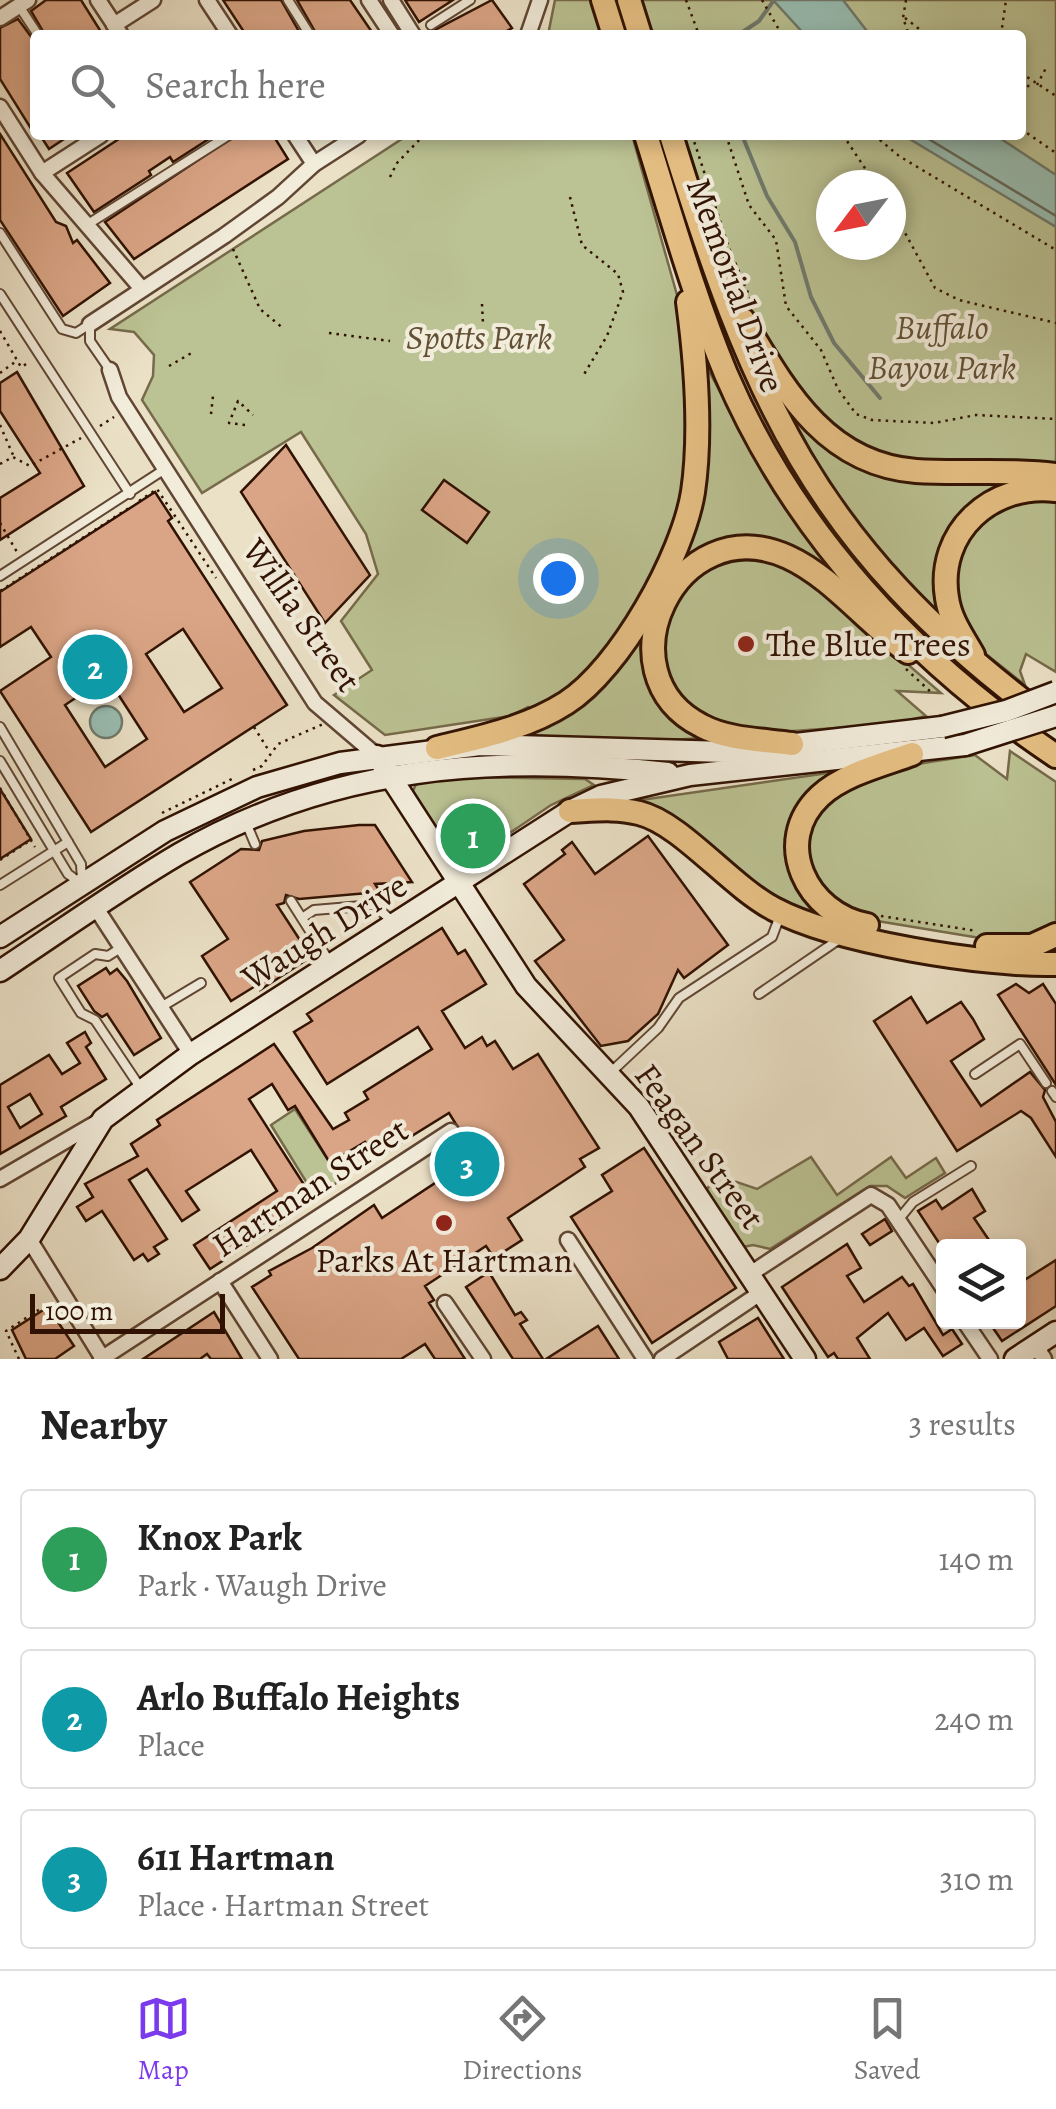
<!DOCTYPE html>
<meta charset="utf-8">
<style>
body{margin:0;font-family:Alegreya,serif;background:#f6f6f6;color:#222}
.controls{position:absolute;right:30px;bottom:30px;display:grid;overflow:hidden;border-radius:10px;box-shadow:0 5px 15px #0003}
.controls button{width:90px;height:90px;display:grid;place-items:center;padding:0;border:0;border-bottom:2px solid #e0e0e0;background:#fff;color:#222;font:50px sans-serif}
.compass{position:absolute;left:816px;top:170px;width:90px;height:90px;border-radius:50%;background:#fff;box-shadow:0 5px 15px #0003;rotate:238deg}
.scale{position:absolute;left:30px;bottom:25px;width:195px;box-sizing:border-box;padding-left:10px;border:5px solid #311202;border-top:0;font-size:28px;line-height:35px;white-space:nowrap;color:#311202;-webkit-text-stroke:8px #f2ecdb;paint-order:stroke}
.you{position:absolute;left:558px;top:578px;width:35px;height:35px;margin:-25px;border:8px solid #fff;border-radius:50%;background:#1a73e8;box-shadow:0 0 0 15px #1a73e833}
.badge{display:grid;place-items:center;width:65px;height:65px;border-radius:50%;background:#7c3aed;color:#fff;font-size:32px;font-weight:700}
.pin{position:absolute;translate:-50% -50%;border:5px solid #fff;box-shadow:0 2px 10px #0006}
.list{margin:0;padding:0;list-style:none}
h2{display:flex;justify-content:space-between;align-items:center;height:130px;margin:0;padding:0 40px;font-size:42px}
h2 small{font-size:32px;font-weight:400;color:#767676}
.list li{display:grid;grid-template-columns:65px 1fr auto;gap:30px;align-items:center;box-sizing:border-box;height:140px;margin:0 20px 20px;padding:0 20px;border:2px solid #e0e0e0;border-radius:10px}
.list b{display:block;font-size:38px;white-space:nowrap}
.list p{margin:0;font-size:32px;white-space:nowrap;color:#767676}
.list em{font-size:32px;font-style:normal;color:#767676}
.icon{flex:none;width:55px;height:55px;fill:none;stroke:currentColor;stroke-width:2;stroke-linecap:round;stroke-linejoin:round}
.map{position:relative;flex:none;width:1056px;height:1359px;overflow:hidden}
.search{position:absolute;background:#fff;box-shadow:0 5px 15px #0003;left:30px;right:30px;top:30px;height:110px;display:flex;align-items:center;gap:25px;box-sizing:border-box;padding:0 35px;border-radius:10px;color:#767676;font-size:38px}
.sheet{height:610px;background:#fff}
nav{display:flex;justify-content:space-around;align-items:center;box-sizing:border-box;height:140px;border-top:2px solid #e0e0e0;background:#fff;font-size:28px;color:#767676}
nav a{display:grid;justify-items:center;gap:5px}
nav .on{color:#7c3aed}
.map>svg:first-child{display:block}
.green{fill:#bbc293;stroke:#766a4a;stroke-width:2.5;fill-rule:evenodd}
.water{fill:#98beb3;stroke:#6f796c;stroke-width:2.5}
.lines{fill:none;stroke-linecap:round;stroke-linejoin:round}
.shore{stroke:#64685a;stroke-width:2.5}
.stream{stroke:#6f796c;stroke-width:4}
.building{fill:#daa586;stroke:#311202;stroke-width:2.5;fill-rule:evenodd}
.lane-casing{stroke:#604633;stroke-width:12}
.street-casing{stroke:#604633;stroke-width:19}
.secondary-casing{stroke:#311202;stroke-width:25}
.primary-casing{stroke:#311202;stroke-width:28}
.path{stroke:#311202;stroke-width:2.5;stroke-dasharray:2.5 5;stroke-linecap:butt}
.lane{stroke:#f2ecdb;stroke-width:8}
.street{stroke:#f2ecdb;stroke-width:14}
.secondary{stroke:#f2ecdb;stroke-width:20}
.primary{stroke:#e6c084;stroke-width:22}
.secondary-bridge-casing{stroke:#311202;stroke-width:25;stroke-linecap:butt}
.secondary-bridge{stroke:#f2ecdb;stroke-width:20}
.poi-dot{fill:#8f2418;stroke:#f2ecdb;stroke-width:4}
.labels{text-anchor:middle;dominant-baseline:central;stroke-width:8;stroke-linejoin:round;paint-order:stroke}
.street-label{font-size:35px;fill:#311202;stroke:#f2ecdb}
.park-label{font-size:35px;font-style:italic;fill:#615035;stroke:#f2ecdb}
.poi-label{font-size:35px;fill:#311202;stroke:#f2ecdb;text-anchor:start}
</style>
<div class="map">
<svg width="1056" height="1359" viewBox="0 0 1056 1359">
<rect width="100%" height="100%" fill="#ebe1c7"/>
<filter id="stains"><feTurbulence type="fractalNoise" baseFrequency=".002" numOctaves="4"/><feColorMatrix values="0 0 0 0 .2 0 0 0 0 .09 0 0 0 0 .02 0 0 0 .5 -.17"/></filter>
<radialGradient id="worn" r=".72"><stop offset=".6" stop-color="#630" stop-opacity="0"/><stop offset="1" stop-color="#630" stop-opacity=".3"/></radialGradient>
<g class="green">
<polygon points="555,0 591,0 602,35 548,35"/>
<path d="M640 0H1056V467C998 464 929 471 874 452 816 433 742 314 720 259 704 219 694 176 681 135H1021V35H650ZM831 185H891V245H831Z"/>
<polygon points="408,135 632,135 677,295 686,385 688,489 673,537 645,592 588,679 534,714 528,707 510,716 385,735 334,695 372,670 341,621 378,574 366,534 301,432 202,493 142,400 153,376 154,355 134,332 110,329"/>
<polygon points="704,362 766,477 852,595 807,562 712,550 647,638 702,738 640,742 527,735 563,715 678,555"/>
<polygon points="774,389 848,459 1042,479 973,508 940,614 924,602 823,481"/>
<polygon points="1056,496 1056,672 1026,654 1020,671 1025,685 977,647 955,610 956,553 992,508"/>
<polygon points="748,555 802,573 941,693 897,691 926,716 892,724 752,734 711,725 667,682 659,635 695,572"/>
<path d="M1010 751 1056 782V928L998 941 853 917C831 907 821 888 809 867 803 858 807 848 808 837 816 770 923 764 975 755L1007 779Z"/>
<polygon points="835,772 791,843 855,929 1004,953 1056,942 1056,957 1037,958 854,931 800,916 634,801"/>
<polygon points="457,777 585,779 594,785 551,805 460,867 413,791 416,784"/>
<polygon points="295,1109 341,1180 315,1196 271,1125"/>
<polygon points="811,1157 837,1195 891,1157 906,1178 936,1158 945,1173 905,1198 887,1186 870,1186 770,1249 753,1245 743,1247 707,1190 710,1184 713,1188 731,1180 757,1189"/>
</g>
<g class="water">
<polygon points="773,0 843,0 870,35 805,35"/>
<polygon points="903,135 995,135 1056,175 1056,227"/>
<circle cx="106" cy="722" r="16"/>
</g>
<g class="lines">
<polyline class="shore" points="922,135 1056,216"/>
<g class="stream">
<polyline points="738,35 759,21 774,0"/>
<polyline points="742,135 767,196 795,242 811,297 834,343 880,398"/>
</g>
</g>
<g class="building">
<polygon points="46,0 81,0 103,35 45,35 31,11"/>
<polygon points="223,0 281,0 301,35 246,35"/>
<polygon points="297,0 350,0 374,35 317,35"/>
<polygon points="405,0 453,0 419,22"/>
<polygon points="492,0 512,28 500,35 431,32"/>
<polygon points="18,19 35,42 35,135 0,79 0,28"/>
<polygon points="0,134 56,222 66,226 73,243 77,240 110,283 63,316 0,220"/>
<polygon points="40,135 70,135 49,149"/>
<polygon points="125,135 215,135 173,162 170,157 149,171 151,175 94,212 67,173"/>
<polygon points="236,135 273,135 288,159 134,259 105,222"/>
<polygon points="17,372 84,486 0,540 0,498 40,473 0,411 0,383"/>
<polygon points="286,445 370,575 325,623 241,492"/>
<polygon points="444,480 489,512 467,543 422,510"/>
<path d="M155 492 172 518 168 521 287 705 91 832 0 691 51 657 31 627 0 647V592ZM183 629 222 688 184 712 146 654ZM107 677 147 739 105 767 65 705Z"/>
<polygon points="0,789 31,839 0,859"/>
<polygon points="359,825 375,825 412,882 375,884 380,892 299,899 286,895 284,903 277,905 311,957 260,990 257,985 231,1001 202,956 228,939 190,882 241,849 259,850 262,841 304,831"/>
<polygon points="648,836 728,945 684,978 678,970 658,1014 628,1041 601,1046 535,961 564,940 524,884 565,854 562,850 572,842 595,874"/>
<polygon points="442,928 458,954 465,950 486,984 442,1011 465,1048 482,1037 487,1046 495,1041 513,1069 538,1054 599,1148 580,1159 585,1167 508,1218 522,1240 494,1258 486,1246 425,1286 434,1300 429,1303 465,1359 435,1359 425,1344 401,1359 299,1359 252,1287 271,1275 269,1271 312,1248 374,1205 382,1218 441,1179 433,1166 469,1145 449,1113 381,1155 373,1143 368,1146 365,1142 330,1163 295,1106 288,1110 272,1084 249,1099 310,1194 277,1216 281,1223 210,1269 194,1245 277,1191 251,1150 186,1191 199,1210 182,1221 147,1169 129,1180 167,1239 154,1247 159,1254 148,1261 143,1254 134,1260 102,1211 86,1221 77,1207 93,1197 85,1184 138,1156 131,1144 160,1125 157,1120 274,1044 333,1129 349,1120 345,1113 368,1099 364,1092 432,1049 418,1027 327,1084 294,1032 312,1021 307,1014"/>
<polygon points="106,968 110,974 117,969 127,981 161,1038 134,1055 107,1014 102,1017 94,1011 78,986"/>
<polygon points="1016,984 1029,993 1043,984 1056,1004 1056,1085 998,995"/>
<polygon points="911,997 927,1023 961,1002 973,1019 984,1039 951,1061 981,1106 1030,1072 1045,1090 1043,1097 1056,1122 1056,1157 1031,1118 1021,1111 957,1151 874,1021"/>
<path d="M85 1032 91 1043 86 1047 106 1079 61 1107 66 1116 0 1154V1085L49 1055 62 1074 80 1063 67 1043ZM30 1094 42 1114 20 1128 8 1107Z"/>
<polygon points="644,1148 736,1288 652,1343 571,1217 612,1191 602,1175"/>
<polygon points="972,1189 985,1211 974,1218 993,1246 941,1246 918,1211 936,1200 942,1209"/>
<polygon points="885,1219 892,1231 870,1245 862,1234"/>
<polygon points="847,1244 861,1268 847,1276 864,1302 902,1277 909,1286 913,1284 943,1335 952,1329 962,1344 943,1356 924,1328 906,1340 888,1313 857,1338 870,1359 838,1359 834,1353 828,1357 782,1287"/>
<polygon points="1056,1260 1056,1306 1002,1341 989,1322 1018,1322 1018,1267 1026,1279"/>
<polygon points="489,1272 515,1315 521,1312 527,1320 520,1324 543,1359 513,1359 466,1287"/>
<polygon points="48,1307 74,1346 55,1359 26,1359 12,1330"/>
<polygon points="214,1312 242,1359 211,1359 207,1354 200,1359 143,1359"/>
<polygon points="758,1318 784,1359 728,1359 719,1342"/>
<polygon points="598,1326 619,1359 546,1359"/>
</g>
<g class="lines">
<defs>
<g id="lane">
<polyline points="288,0 310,35"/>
<polyline points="19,6 38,35"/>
<polyline points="431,25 470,0"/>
<polyline points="85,226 229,135"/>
<polyline points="0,233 62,329 76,333 90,324"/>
<polyline points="0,294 130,494"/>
<polyline points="90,324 90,341 110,370"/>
<polyline points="0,576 165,469"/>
<polyline points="0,727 81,864 82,881"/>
<polyline points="0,761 68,874 79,882"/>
<polyline points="247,825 255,844"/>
<polyline points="0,885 68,842"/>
<polyline points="291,901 329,961"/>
<polyline points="302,918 314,910 374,905 392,921"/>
<polyline points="122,947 108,956 95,954 59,978 81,1013 95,1020 142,1090"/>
<polyline points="759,994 841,938"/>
<polyline points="161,1007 201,983"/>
<polyline points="609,1074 658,1028 679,998 772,937 781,913"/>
<polyline points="975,1074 1020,1044 1046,1083"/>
<polyline points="1052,1091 1056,1097"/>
<polyline points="899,1219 913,1202 971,1166"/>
</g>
<g id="street">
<polyline points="98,0 121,35"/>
<polyline points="207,0 230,35"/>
<polyline points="369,0 392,35"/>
<polyline points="391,0 413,35"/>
<polyline points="0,18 28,0"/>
<polyline points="114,25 153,0"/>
<polyline points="528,35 540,0"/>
<polyline points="0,107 42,173 142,289"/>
<polyline points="295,135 314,164"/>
<polyline points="42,173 101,135"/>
<polyline points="90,324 224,236 278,197 314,164 359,135"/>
<polyline points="110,370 119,397 315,703 377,756"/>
<polyline points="96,908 191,1054"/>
<polyline points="0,1179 103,1119"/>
<polyline points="29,1239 103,1359"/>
<polyline points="568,1240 645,1359"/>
<polyline points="750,1274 871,1195 888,1205 944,1289"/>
<polyline points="220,1281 270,1359"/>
<polyline points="445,1303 483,1359"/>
<polyline points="965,1322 990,1359"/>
<polyline points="1036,1346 1044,1359"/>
<polyline points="101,1359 451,1131"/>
<polyline points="662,1359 762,1292"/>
</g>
<g id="secondary">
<polyline points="377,756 526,986 639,1107 805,1359"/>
<polyline points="0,937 165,831 257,787 340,763 480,745 726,752 942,727"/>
<path d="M0 971C59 932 118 890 179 854 333 765 495 754 668 773"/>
<polyline points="0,1269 29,1239 103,1119 191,1054 570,811 601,796 690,775 965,745"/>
<polyline points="1015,1359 1056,1332"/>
</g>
<g id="primary">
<polyline points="603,0 614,35"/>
<polyline points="629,0 640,35"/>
<path d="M646 135C671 215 694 297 726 374 794 533 914 661 1056 756"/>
<path d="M671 135C752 396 813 544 1039 713"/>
<path d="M743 320C785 390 825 464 916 471 962 474 1010 469 1056 475"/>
<path d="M973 655C963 637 950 620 947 598 936 532 992 482 1056 490"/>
<path d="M792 744C763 740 728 740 702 726 598 674 676 506 788 557 832 577 868 624 908 652"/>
<path d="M437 748C481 737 527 728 566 703 620 669 683 555 693 492 702 431 696 362 688 302"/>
<path d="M570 811C593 810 616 807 639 813 681 823 730 886 774 909 836 942 986 966 1056 964"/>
<path d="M867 925C807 914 771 842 820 796 844 774 882 765 912 754"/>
<polyline points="987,946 1032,946 1056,935"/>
</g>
</defs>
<use href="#lane" class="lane-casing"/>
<use href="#street" class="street-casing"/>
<use href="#secondary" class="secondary-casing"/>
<use href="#primary" class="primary-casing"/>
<g class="path">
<polyline points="686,0 699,35"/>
<polyline points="762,0 782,35"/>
<polyline points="906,0 903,18 909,35"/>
<polyline points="905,18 927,35"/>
<polyline points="1001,35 1006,0"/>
<polyline points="1021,73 1056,96"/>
<polyline points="1037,85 1046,68"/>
<polyline points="1021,91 1031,84"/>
<polyline points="1021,129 1056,153"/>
<polyline points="692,135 729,248 754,307"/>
<polyline points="726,135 749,205 776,240 786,306 821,350 838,389 856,414 872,420 934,423 976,415 1056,419"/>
<polyline points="843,135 876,185"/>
<polyline points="874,135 899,156 1056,250"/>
<polyline points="390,177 397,163 424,135"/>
<polyline points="570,197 582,245 618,274 623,292 607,336 583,376"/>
<polyline points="891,207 935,288 959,300 1056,323"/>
<polyline points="233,249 260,309 284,329"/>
<polyline points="482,304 483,324"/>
<polyline points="0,331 21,367 30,362"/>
<polyline points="329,333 390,341"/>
<polyline points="169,366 195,351"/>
<polyline points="0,373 15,362"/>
<polyline points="211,414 213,396"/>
<polyline points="0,425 13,455"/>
<polyline points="245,425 229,423 238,401 253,415"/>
<polyline points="100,426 114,417"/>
<polyline points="0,464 13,457 30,466 81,438"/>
<polyline points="139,501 157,489 216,578"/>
<polyline points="0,523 17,552"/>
<polyline points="0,591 132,506"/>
<polyline points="906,669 932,693"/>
<polyline points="254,727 269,751"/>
<polyline points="253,770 262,766 278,744 323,724"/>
<polyline points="0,788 35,847"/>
<polyline points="162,813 236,777"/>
<polyline points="0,860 31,840"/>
<polyline points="881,916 977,931"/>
<polyline points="19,1359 6,1331 40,1309"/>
</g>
<use href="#lane" class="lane"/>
<use href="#street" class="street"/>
<use href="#secondary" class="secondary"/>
<use href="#primary" class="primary"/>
<defs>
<g id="secondary-bridge">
<polyline points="942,727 1006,711 1056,692"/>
<polyline points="965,745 1056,716"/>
</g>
</defs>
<use href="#secondary-bridge" class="secondary-bridge-casing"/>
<use href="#secondary-bridge" class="secondary-bridge"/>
</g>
<g class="poi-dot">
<circle cx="746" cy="644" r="10"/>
<circle cx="444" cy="1223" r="10"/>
</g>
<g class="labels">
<g class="street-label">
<text transform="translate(736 285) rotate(70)">Memorial Drive</text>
<text transform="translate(302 615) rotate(55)">Willia Street</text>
<text transform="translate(324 931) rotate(-32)">Waugh Drive</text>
<text transform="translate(700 1146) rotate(54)">Feagan Street</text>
<text transform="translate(310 1187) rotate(-33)">Hartman Street</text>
</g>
<g class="park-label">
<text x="942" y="327">Buffalo<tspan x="942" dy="40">Bayou Park</tspan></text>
<text x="479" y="337">Spotts Park</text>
</g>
<g class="poi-label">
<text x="766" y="644">The Blue Trees</text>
<text x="444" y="1260" text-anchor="middle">Parks At Hartman</text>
</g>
</g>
<rect width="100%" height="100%" filter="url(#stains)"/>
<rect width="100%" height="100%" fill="url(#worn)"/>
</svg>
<div class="controls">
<button><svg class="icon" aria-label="layers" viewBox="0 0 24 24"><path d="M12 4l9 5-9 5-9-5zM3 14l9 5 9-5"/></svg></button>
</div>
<svg class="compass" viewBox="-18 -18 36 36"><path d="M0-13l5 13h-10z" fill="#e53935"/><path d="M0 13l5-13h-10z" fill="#767676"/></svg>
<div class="scale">100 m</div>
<div class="you"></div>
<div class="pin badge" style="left:473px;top:836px;background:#2e9e5b">1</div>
<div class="pin badge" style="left:95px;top:667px;background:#0f9aa8">2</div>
<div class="pin badge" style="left:467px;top:1164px;background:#0f9aa8">3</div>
<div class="search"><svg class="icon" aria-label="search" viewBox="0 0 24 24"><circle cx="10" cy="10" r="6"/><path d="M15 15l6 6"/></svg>Search here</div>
</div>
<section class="sheet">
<h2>Nearby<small>3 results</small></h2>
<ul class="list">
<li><span class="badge" style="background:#2e9e5b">1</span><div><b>Knox Park</b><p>Park · Waugh Drive</p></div><em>140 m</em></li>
<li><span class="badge" style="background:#0f9aa8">2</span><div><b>Arlo Buffalo Heights</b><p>Place</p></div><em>240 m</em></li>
<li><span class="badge" style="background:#0f9aa8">3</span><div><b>611 Hartman</b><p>Place · Hartman Street</p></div><em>310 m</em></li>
</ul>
</section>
<nav>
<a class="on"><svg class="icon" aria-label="map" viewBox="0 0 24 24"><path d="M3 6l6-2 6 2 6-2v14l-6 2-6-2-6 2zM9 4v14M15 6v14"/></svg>Map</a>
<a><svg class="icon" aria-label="directions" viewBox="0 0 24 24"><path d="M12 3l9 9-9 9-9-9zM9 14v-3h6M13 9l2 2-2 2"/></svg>Directions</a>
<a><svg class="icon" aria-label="saved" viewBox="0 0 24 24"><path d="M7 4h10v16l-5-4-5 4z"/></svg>Saved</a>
</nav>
